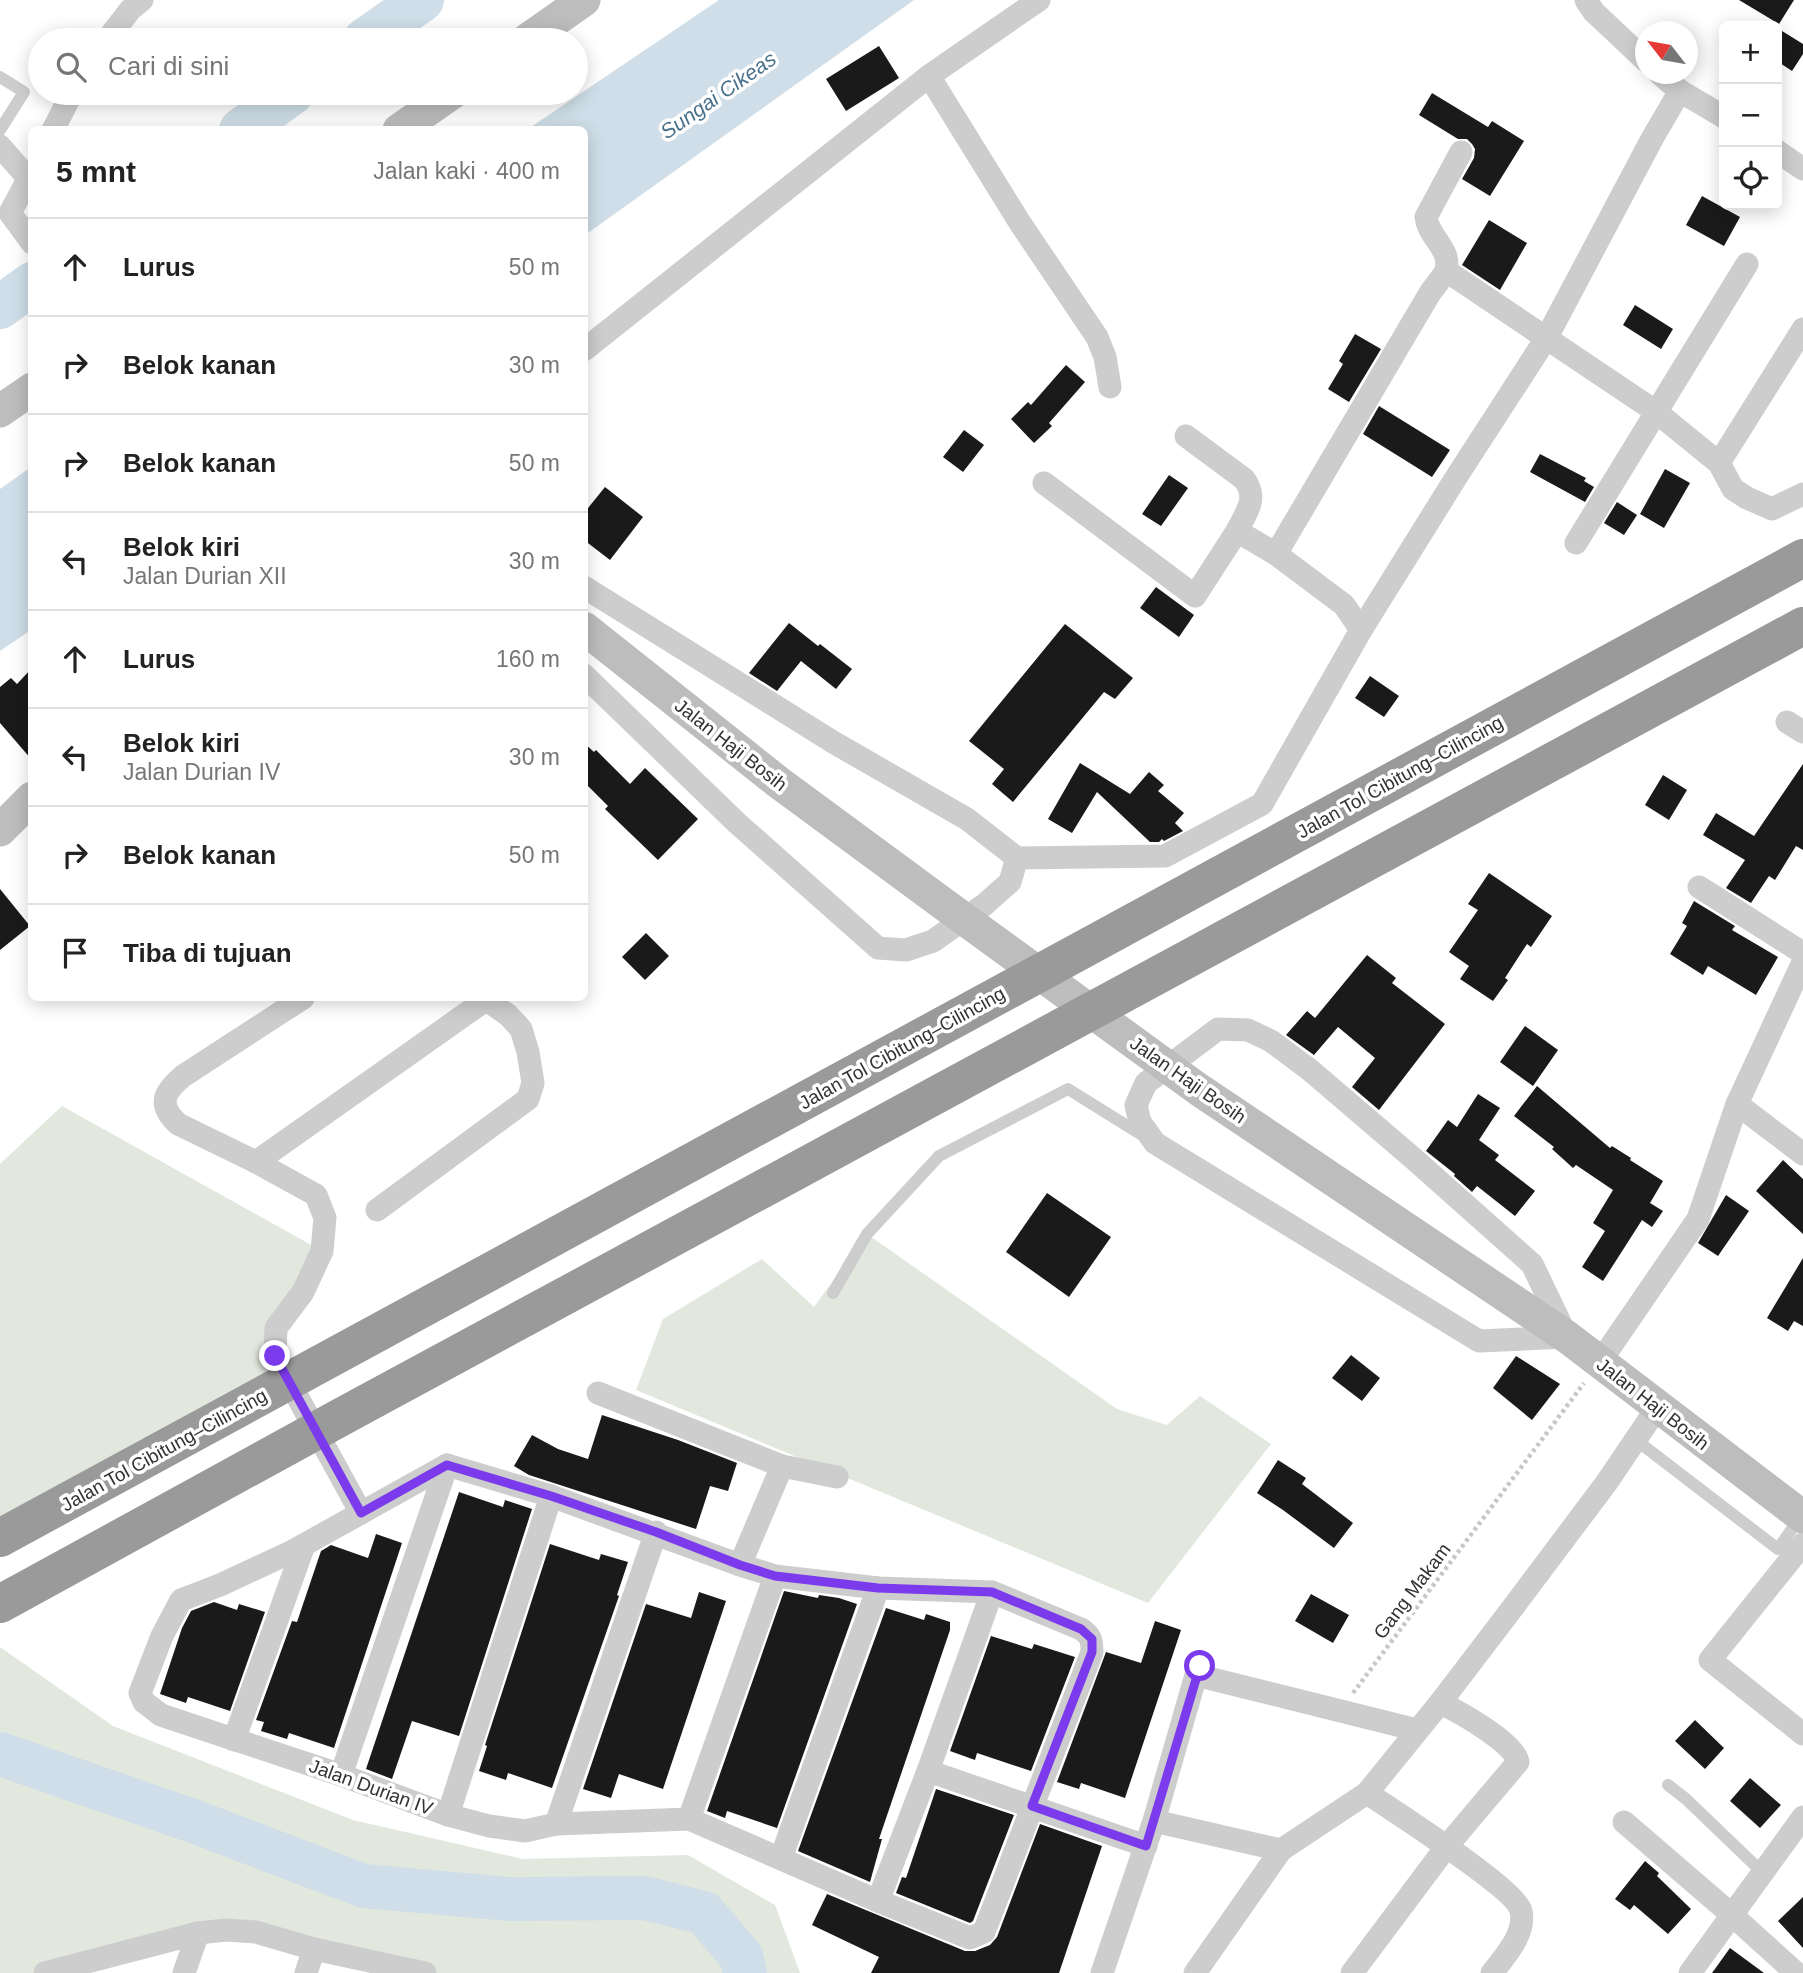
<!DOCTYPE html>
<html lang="id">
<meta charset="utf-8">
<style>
body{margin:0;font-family:Helvetica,sans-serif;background:#f6f6f6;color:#222}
.controls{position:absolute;right:21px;top:21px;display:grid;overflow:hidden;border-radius:10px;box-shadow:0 4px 18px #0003}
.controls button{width:63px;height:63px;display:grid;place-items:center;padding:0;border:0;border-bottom:2px solid #e0e0e0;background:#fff;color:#222;font:35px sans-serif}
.compass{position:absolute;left:1635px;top:21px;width:63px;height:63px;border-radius:50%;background:#fff;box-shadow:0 4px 18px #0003;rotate:301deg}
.stop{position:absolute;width:21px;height:21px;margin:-16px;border:5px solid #7c3aed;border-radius:50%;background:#fff}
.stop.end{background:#7c3aed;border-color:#fff;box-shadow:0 2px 7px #0008}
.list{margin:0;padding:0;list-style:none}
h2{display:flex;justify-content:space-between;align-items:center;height:91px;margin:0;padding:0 28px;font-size:30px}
h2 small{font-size:23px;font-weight:400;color:#767676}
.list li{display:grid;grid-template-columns:46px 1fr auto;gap:21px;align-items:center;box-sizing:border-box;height:98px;padding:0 28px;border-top:2px solid #e0e0e0}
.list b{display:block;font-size:26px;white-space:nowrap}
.list p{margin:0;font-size:23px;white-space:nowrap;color:#767676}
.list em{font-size:23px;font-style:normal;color:#767676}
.icon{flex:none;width:38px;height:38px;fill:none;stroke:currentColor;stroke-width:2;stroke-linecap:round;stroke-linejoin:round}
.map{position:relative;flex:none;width:1803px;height:1973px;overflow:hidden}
.search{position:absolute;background:#fff;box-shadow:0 4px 18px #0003;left:28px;top:28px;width:560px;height:77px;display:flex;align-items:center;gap:18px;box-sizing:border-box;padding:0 24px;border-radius:38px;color:#767676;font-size:26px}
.panel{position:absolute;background:#fff;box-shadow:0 4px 18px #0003;left:28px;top:126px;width:560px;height:875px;border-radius:10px}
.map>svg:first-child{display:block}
.green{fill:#e2e8dd}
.water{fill:#cfdee8}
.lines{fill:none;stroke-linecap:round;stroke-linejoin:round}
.river{stroke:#cfdee8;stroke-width:44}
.building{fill:#1a1a1a}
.path{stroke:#c7c7c7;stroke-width:4.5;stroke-dasharray:3.5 3.5;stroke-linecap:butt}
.lane{stroke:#cdcdcd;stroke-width:12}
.street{stroke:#cdcdcd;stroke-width:23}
.secondary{stroke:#bdbdbd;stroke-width:33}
.highway{stroke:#9a9a9a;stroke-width:38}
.route{stroke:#7c3aed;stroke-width:9}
.labels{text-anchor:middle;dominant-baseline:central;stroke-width:7;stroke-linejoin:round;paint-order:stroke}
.street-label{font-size:19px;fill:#333;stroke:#fff}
.water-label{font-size:21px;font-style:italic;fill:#49718c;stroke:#fff}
</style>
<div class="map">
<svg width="1803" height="1973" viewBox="0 0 1803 1973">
<rect width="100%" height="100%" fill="#fff"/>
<g class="green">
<polygon points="62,1106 322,1251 276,1328 287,1383 0,1536 0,1164"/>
<polygon points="867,1234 1117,1409 1167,1425 1200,1396 1271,1444 1148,1603 636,1390 663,1319 762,1259 814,1307"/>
<polygon points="0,1647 113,1726 353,1820 523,1859 688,1855 775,1905 800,1973 425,1973 256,1932 141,1948 33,1973 0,1973"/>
</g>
<g class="water">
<polygon points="719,0 914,0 585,235 584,130 528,129"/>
<polygon points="31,467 31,630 0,651 0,489"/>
</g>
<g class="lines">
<g class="river">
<polyline points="365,40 422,0"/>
<polyline points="241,130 292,93"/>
<polyline points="0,307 32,284"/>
<polyline points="0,1754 193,1821 364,1886 510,1899 645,1898 704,1913 741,1956 745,1973"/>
</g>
</g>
<g class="building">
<polygon points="1739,0 1794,0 1779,24"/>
<polygon points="1777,28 1803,44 1803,54 1792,71 1777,61"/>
<polygon points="879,46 899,78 846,111 826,79"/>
<polygon points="1432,93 1488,127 1492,121 1524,141 1490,196 1462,179 1474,158 1475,149 1472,144 1467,139 1458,139 1419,115"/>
<polygon points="1702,196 1740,217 1724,246 1686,225"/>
<polygon points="1489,220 1527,243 1500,290 1462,265"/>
<polygon points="1635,305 1673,329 1661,349 1623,325"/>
<polygon points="1355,334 1381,349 1349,402 1328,389 1343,364 1339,361"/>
<polygon points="1066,365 1085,382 1049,423 1052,426 1034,443 1011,419 1028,402 1031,405"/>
<polygon points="1379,406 1450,450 1432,477 1363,434"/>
<polygon points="964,430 984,445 963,472 943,457"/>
<polygon points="1540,454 1586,478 1584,481 1594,487 1585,502 1530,472"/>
<polygon points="1665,469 1690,483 1664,528 1640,514"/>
<polygon points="1169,475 1188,488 1161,526 1142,514"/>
<polygon points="605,487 643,517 610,560 584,540 584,513"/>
<polygon points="1617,502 1637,515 1624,535 1604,523"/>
<polygon points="1156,587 1194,615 1179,637 1140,608"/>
<polygon points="789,623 818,646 820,644 852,669 836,689 801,661 777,691 749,673"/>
<polygon points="1065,624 1133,678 1115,699 1104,692 1013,802 992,784 1004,769 969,741"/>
<polygon points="32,668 32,760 0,723 0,687 11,678 17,684"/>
<polygon points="1370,676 1399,696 1384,717 1355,698"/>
<polygon points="584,743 594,752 596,750 630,784 645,768 698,819 658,860 605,809 608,806 584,782"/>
<polygon points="1080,763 1130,794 1149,772 1164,785 1158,791 1184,813 1175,823 1183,831 1164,841 1162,839 1159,842 1150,842 1097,792 1072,833 1048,819"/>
<polygon points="1803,764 1803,850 1796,846 1775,880 1769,876 1751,903 1726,888 1745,860 1703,835 1716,813 1754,836"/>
<polygon points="1663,775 1687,790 1669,820 1645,805"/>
<polygon points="1489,873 1552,916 1531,947 1527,944 1505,978 1508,980 1493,1001 1460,979 1469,966 1449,952 1478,910 1468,904"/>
<polygon points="0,889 30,926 0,950"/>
<polygon points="1694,901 1735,926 1732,930 1778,957 1756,995 1708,966 1703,975 1670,954 1687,926 1682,923"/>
<polygon points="646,933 669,956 645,980 622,957"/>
<polygon points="1367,955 1396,978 1392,983 1445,1024 1379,1110 1352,1087 1375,1058 1338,1027 1314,1055 1286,1035 1307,1011 1315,1018"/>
<polygon points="1525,1026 1558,1050 1533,1086 1500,1062"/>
<polygon points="1537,1086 1610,1148 1612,1146 1631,1158 1630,1160 1663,1181 1650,1203 1663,1211 1652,1227 1642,1220 1603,1281 1582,1267 1605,1231 1593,1223 1613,1190 1576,1165 1573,1168 1552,1149 1554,1147 1514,1116"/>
<polygon points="1478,1094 1500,1108 1479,1140 1499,1155 1495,1160 1535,1191 1515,1216 1477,1186 1472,1192 1454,1176 1455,1174 1426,1151 1448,1120 1457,1127"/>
<polygon points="1783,1160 1803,1179 1803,1234 1756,1191"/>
<polygon points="1047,1193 1111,1237 1069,1297 1006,1252"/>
<polygon points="1726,1195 1749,1211 1718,1256 1698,1243"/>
<polygon points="1803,1258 1803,1326 1794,1321 1788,1331 1767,1318"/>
<polygon points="1351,1355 1380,1378 1362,1401 1332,1378"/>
<polygon points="1516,1356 1560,1384 1532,1420 1493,1388"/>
<polygon points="602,1415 678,1440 737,1463 728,1491 710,1486 696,1529 529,1475 514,1466 532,1435 558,1449 588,1459"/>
<polygon points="1278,1460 1306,1478 1302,1484 1353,1523 1334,1548 1283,1510 1257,1493"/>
<polygon points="459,1492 503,1507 505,1500 532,1509 459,1736 412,1721 392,1779 366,1769"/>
<polygon points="376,1534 402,1543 334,1748 289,1733 287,1739 261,1731 264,1722 256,1720 292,1621 297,1622 321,1551 331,1545 368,1558"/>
<polygon points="550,1544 599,1560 601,1554 628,1562 617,1595 619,1596 552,1788 508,1773 506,1780 479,1771 487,1746 485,1745"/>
<polygon points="784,1591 818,1598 819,1595 839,1598 857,1604 777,1828 727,1811 725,1818 707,1811"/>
<polygon points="699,1592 726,1601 663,1789 619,1774 611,1798 583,1789 646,1604 691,1618"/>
<polygon points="1311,1594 1349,1615 1333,1643 1295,1621"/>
<polygon points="214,1602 237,1610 239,1604 265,1612 230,1711 188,1697 186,1703 160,1694 182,1628 191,1611"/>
<polygon points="886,1608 924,1620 926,1614 950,1622 950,1630 879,1839 882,1839 870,1882 798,1851"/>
<polygon points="1155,1621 1181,1630 1125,1798 1081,1783 1079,1789 1057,1782 1106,1652 1141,1663"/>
<polygon points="991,1636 1032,1649 1034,1644 1075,1657 1031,1771 977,1753 975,1760 950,1751"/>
<polygon points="1695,1720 1724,1748 1705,1769 1675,1741"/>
<polygon points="1750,1778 1781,1805 1760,1828 1730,1801"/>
<polygon points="936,1789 1014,1815 973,1921 970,1923 896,1893 902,1877 906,1878"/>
<polygon points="1040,1824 1102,1846 1059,1973 871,1973 879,1957 812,1925 827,1894 965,1951 975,1951 990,1945 997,1937"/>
<polygon points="1645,1861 1659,1873 1657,1876 1691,1909 1668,1934 1634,1905 1630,1910 1615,1899"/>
<polygon points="1803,1897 1803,1948 1778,1921"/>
<polygon points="1730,1948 1764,1973 1712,1973"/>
</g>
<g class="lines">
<polyline class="path" points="1353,1693 1584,1383"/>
<g class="lane">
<polyline points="0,77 24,92 0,130"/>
<polyline points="833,1293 867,1234 939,1156 1068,1089 1142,1135"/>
<polyline points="1636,1440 1778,1549 1801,1516"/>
<polyline points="1668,1785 1686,1799 1762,1872"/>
</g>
<g class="street">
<polyline points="1586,0 1594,12 1646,61"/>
<polyline points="107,40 130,10 142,0"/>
<polyline points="1660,74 1680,91 1724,117"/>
<polyline points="929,76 1020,223 1097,337 1105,357 1110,387"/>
<polyline points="53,130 72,93"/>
<polyline points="0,146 28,178"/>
<polyline points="1777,151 1803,169"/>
<polyline points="32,172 10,213 32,243"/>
<path d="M1445 273C1454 250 1428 238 1426 217L1461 152"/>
<polyline points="584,350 929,76 1039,0"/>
<path d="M1186 436 1244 479C1259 499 1246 512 1237 531L1276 554 1344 605 1361 630"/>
<polyline points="1719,463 1803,329"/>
<polyline points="1044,483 1195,596 1237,531"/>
<polyline points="1576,543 1747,264"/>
<polyline points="1276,554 1430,293 1445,273 1451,274 1655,411 1719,463 1733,489 1747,498 1772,509 1803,494"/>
<polyline points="584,587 833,742 967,819 1017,858 1165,856 1262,804 1361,630 1457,476 1547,337 1653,137 1680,91"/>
<polyline points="584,675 737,823 878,948 906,950 933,941 984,905 1010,882 1017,858"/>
<polyline points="1787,722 1803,732"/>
<polyline points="1699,887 1803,953"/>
<path d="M303 998 183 1076C164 1092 157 1104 178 1124L256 1162 316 1195 325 1218 322 1251 303 1292 276 1328 275 1356 361 1513"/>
<polygon points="1218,1029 1248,1030 1271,1041 1310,1070 1414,1159 1532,1264 1567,1337 1479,1341 1155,1143 1140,1122 1136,1105 1146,1083"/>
<polyline points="1737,1104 1803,1154"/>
<polyline points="256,1162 487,999"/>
<polyline points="377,1210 528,1099 533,1083 528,1052 521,1029 508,1015 484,998"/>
<polyline points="1600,1362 1698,1219 1737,1104 1803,962"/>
<polyline points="598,1393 782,1466 837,1477"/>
<path d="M447 1465 551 1496 740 1565 775 1576 878 1588 992 1592 1081 1629C1091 1636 1092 1640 1092 1652L984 1932 970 1938 878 1901 689 1819 556 1824 525 1831 489 1826 448 1815 341 1775 161 1715 144 1702 140 1693 162 1636 181 1600 220 1585 291 1552Z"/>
<polyline points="1803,1544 1710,1660 1803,1734"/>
<polyline points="740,1565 782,1466"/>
<polyline points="234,1740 304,1545"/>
<polyline points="928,1771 1146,1846"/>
<polyline points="341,1775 447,1465"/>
<path d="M1367 1793C1392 1810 1516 1889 1521 1911 1526 1934 1505 1956 1492 1973"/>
<polyline points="448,1815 551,1496"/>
<polyline points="689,1819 775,1576"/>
<polyline points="1154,1821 1281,1850"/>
<polyline points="1624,1822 1732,1915 1690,1973"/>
<polyline points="556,1824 656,1532"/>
<polyline points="781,1858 878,1588"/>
<polyline points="878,1901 928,1771 992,1592"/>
<polyline points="45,1973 198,1933 226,1930 256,1932 314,1949 425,1973"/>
<polyline points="184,1973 198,1933"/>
<polyline points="306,1973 314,1949"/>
<polyline points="1102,1973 1154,1821 1196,1675 1417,1730"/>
<polyline points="1195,1973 1281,1850 1367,1793 1440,1703 1514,1606 1607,1482 1657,1408"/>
<path d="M1352 1973 1447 1846 1518 1762C1515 1743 1458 1711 1440 1703"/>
<polyline points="1796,1973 1732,1915 1803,1817"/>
</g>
<g class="secondary">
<polyline points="527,40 584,0"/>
<polyline points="399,130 452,93"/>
<polyline points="0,411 32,389"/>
<polyline points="584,628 778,782 949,908 1198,1089 1567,1337 1803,1517"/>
<polyline points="0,830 32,798"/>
</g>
<g class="highway">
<polyline points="0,1538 1803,558"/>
<polyline points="0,1604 343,1416 1803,626"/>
</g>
</g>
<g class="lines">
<polyline class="route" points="275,1356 361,1513 447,1465 551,1496 656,1532 740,1565 775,1576 878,1588 992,1592 1081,1629 1092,1639 1092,1652 1032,1806 1146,1846 1200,1666"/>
</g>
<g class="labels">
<g class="street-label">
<text transform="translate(731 745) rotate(38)">Jalan Haji Bosih</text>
<text transform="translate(1400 777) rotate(-29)">Jalan Tol Cibitung–Cilincing</text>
<text transform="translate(902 1048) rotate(-29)">Jalan Tol Cibitung–Cilincing</text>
<text transform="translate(1188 1080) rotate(35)">Jalan Haji Bosih</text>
<text transform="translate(1653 1404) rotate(38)">Jalan Haji Bosih</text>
<text transform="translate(164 1450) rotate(-29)">Jalan Tol Cibitung–Cilincing</text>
<text transform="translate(1412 1591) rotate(-53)">Gang Makam</text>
<text transform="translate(371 1787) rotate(20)">Jalan Durian IV</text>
</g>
<g class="water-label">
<text transform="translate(718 95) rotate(-35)">Sungai Cikeas</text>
</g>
</g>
</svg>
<div class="controls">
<button>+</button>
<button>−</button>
<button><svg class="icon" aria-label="locate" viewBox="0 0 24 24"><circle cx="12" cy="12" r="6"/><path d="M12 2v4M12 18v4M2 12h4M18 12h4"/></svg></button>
</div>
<svg class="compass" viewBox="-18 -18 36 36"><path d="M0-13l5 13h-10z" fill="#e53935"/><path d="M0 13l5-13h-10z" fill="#767676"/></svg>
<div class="stop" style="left:1200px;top:1666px"></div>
<div class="stop end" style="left:275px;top:1356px"></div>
<div class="search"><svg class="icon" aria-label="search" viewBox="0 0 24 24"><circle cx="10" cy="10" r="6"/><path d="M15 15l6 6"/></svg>Cari di sini</div>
<section class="panel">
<h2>5 mnt<small>Jalan kaki · 400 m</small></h2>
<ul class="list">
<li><svg class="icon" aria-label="ahead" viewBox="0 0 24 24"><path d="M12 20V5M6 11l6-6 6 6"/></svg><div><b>Lurus</b></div><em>50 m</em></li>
<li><svg class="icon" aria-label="right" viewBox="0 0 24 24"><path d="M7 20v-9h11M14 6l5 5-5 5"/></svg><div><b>Belok kanan</b></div><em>30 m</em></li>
<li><svg class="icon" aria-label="right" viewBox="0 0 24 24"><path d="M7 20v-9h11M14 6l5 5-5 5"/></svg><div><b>Belok kanan</b></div><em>50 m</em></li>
<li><svg class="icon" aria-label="left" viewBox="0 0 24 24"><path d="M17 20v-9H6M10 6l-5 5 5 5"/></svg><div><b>Belok kiri</b><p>Jalan Durian XII</p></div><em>30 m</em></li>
<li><svg class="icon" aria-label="ahead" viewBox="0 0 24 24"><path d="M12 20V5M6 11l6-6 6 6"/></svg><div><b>Lurus</b></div><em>160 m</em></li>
<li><svg class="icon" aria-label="left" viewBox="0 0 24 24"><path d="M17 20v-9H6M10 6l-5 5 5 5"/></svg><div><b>Belok kiri</b><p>Jalan Durian IV</p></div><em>30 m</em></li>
<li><svg class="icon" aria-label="right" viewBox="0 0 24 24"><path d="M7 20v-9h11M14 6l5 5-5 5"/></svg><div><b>Belok kanan</b></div><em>50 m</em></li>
<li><svg class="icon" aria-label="arrive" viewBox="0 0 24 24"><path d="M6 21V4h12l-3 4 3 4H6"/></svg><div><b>Tiba di tujuan</b></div></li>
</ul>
</section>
</div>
